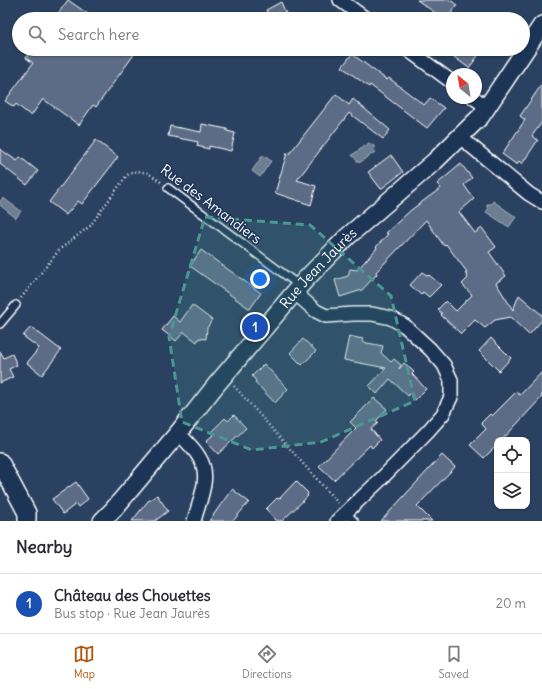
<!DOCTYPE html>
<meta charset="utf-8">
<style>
body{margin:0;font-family:Delius,sans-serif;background:#f2f2f3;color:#2b2b33}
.controls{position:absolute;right:12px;bottom:12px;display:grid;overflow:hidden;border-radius:8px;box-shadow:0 1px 3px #0004}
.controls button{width:36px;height:36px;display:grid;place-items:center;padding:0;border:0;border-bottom:1px solid #e1e1e2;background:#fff;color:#2b2b33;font:20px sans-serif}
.compass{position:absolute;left:446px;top:68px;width:36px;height:36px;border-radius:50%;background:#fff;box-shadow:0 1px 3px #0004;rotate:329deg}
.you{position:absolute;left:260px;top:279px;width:14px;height:14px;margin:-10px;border:3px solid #fff;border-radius:50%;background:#1a73e8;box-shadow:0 0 0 6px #1a73e833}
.badge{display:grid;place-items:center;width:26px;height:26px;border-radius:50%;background:#b45309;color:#fff;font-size:13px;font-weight:700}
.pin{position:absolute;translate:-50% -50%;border:2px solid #fff;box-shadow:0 1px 4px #0006}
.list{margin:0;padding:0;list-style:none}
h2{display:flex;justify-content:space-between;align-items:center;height:52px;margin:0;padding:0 16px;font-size:17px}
h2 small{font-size:13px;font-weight:400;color:#7c7c81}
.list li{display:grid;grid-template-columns:26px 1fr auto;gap:12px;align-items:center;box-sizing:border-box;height:60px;padding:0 16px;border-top:1px solid #e1e1e2}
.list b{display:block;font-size:15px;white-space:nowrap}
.list p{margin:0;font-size:13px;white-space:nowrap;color:#7c7c81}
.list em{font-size:13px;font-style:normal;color:#7c7c81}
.icon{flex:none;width:22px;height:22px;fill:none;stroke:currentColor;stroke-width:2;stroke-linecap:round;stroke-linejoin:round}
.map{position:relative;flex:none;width:542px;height:521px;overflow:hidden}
.search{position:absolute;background:#fff;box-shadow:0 1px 3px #0004;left:12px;right:12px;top:12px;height:44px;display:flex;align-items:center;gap:10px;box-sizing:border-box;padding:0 14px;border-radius:22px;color:#7c7c81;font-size:15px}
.sheet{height:112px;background:#fff}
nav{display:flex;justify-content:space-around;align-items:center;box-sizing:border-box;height:56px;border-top:1px solid #e1e1e2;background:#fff;font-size:11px;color:#7c7c81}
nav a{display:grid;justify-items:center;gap:2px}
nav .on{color:#b45309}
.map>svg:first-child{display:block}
.water{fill:#6d7d92;stroke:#a7b1be}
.building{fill:#5b6c86;stroke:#fff}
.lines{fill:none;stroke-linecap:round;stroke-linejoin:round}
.service-casing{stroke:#fff;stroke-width:10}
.minor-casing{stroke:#fff;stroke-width:16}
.tertiary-casing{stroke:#fff;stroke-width:20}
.path{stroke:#fff;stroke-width:2.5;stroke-dasharray:1 3;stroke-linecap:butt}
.service{stroke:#1d3557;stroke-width:7}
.minor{stroke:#1d3557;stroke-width:13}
.tertiary{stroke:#1d3557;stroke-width:17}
.marked{fill:#4b9892;fill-opacity:0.2;stroke:#4b9892;stroke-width:3;stroke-dasharray:8 5;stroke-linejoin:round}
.labels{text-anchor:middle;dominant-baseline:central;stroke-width:3;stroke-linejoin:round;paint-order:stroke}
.street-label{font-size:14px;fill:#fff;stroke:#1d3557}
</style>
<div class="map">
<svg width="542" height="521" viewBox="0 0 542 521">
<rect width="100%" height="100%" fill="#2a4161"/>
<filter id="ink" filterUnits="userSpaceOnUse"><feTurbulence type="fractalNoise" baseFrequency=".025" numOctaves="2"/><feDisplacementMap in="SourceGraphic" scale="8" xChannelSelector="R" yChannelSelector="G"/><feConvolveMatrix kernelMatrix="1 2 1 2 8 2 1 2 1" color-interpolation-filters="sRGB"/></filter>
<g filter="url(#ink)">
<g class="water">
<polygon points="369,143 374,146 375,152 359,163 352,155"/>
<polygon points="263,155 271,161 260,177 252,171"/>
<polygon points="3,198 21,211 16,218 1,206 0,201"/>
<polygon points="493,201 516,217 509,227 486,212 488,209 487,207 487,204 491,204"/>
</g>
<g class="building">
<polygon points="68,0 95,19 54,19"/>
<polygon points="417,0 450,0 457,5 447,19 444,19"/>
<polygon points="281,2 288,19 270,19 266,10"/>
<polygon points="32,49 138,49 96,107 93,105 79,125 43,99 31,116 16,104 14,107 5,101 33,63 26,58"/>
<polygon points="460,49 483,49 469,68 454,57"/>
<polygon points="352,54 387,80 389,78 424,105 430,98 444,108 427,128 370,85 369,87 342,67"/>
<polygon points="542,84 542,122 532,136 538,140 522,164 519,161 517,165 502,154 525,120 520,116"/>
<polygon points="336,94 349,105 353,99 390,130 383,139 349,113 297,180 316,186 311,205 275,193 287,153 289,154"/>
<polygon points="202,124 227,129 227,131 235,133 231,151 209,146 209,149 197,146 198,142 168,136 170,126 201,132"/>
<polygon points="96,140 118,157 82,204 78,201 66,215 49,202"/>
<polygon points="0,149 17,161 20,157 38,171 27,185 0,164"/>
<polygon points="391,155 403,172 381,189 368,172"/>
<polygon points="461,164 472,178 464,185 474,199 459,212 475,233 482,228 496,247 489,252 506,276 496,283 513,310 519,295 542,315 542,320 529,335 510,317 495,320 485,328 475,320 461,334 441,315 442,314 438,309 446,301 456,311 472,295 462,284 468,278 465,273 467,272 446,244 444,246 426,220 376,272 377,274 362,290 340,297 335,280 348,276 350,269 357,270 377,248 376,247 388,234 386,233 411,210 441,188 437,184"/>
<polygon points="201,250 261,293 250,309 190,266"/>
<polygon points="422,272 428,276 429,275 441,285 429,297 423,292 421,295 410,285"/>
<polygon points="192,305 212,320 207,328 206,339 199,338 197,342 184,332 176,341 162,330 173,316 180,322"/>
<polygon points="31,327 61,350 42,375 27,363 39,348 23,336"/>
<polygon points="349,336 363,339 362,342 383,346 381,353 391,362 394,359 401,365 399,369 404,363 414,372 412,374 426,389 415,400 409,394 408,396 390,379 377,394 369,386 386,368 344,360"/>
<polygon points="491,338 511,358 499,371 479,351"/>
<polygon points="303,339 316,351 302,365 290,353"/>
<polygon points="0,351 4,358 12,354 17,365 9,369 13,377 0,383"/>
<polygon points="264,364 288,389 275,403 255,382 256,381 252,376"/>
<polygon points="542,372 542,397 502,440 497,440 497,445 484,458 470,445 486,429 481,423 490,414 492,416 516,392 520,395"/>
<polygon points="374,398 387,409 376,421 378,423 371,429 380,440 372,448 370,445 334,480 319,466 356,428 350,422"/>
<polygon points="234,415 246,428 218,454 206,441 213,435 211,432 225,418 228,421"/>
<polygon points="442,455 455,467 417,506 432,521 381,521"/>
<polygon points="296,481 308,493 307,495 308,496 282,521 277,521 266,509 277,498 279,499"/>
<polygon points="76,482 88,499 78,507 76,504 63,514 52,499"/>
<polygon points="232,489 249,502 233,521 209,521"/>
<polygon points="157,495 168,511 155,521 132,521 148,501"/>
</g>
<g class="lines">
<defs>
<g id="service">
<polyline points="168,188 300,286"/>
<polyline points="0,324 16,305"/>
<polyline points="346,513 354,521"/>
</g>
<g id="minor">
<polyline points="340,0 366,19"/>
<polyline points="407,49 452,82"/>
<polyline points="474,98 487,107"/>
<polyline points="460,137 529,194 542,202"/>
<polyline points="294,292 316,311 326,316 353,314 372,314 391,318 405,326 430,349 444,365 451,380 451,397 443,414 428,431 379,481 337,521"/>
<path d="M178 433C185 440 194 448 199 457 212 476 199 501 194 521"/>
</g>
<g id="tertiary">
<polyline points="0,462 27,513 27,521"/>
<path id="s1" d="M102 521 113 510 178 433 216 385 305 280 347 237 435 161 481 116 542 25"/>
</g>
</defs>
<use href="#service" class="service-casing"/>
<use href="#minor" class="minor-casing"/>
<use href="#tertiary" class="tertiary-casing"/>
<g class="path">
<polyline points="21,298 60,249 90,226 127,175 137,171 148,173 161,182"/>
<polyline points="234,386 338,503"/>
</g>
<use href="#service" class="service"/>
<use href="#minor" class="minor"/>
<use href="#tertiary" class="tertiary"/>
</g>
</g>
<path class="marked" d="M205 217 310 225 391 296 415 401 321 442 252 450 182 422 169 337Z"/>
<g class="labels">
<g class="street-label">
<text transform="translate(211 204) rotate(37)">Rue des Amandiers</text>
<text stroke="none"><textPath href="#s1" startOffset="333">Rue Jean Jaurès</textPath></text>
</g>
</g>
</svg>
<div class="controls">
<button><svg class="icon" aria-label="locate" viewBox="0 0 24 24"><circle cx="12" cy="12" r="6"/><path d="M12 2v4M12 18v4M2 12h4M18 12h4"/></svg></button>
<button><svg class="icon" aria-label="layers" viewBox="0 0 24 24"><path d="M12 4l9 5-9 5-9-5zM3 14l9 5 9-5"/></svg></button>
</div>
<svg class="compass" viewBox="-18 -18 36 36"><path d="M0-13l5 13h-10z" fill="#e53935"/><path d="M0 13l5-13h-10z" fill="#7c7c81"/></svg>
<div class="you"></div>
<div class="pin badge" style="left:255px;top:327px;background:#1a4fb4">1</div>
<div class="search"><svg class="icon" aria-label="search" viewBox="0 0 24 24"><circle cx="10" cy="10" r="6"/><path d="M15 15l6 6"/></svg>Search here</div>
</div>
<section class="sheet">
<h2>Nearby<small></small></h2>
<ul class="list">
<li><span class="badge" style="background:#1a4fb4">1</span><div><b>Château des Chouettes</b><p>Bus stop · Rue Jean Jaurès</p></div><em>20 m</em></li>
</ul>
</section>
<nav>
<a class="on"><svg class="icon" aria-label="map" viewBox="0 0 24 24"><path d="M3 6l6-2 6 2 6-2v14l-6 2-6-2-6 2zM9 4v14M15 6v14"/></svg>Map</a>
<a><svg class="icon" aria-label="directions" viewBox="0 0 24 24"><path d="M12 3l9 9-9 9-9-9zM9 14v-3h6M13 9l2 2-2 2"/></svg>Directions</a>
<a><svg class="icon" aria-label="saved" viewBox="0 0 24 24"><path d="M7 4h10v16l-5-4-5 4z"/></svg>Saved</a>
</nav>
